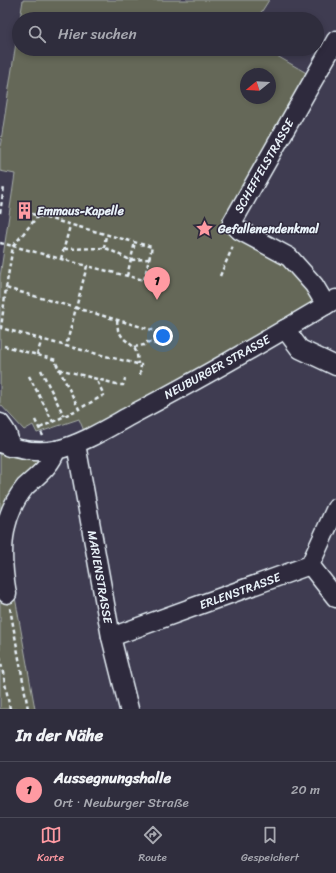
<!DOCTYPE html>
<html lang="de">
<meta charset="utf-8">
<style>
body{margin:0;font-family:Sriracha,sans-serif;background:#373544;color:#f1f3f6}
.compass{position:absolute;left:240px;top:68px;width:36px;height:36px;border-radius:50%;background:#2f2d3d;box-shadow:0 2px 6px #0003;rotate:252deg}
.you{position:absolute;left:163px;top:336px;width:14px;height:14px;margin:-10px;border:3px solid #fff;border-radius:50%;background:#1a73e8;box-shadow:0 0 0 6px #1a73e833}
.badge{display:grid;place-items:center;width:26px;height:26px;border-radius:50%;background:#ff9aa2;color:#111;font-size:13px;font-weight:700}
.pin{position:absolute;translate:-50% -33px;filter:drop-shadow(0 1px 2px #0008)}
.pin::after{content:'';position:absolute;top:21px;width:14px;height:12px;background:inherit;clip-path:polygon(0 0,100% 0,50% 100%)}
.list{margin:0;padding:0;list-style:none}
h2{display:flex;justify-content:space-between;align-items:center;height:52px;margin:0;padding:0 16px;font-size:17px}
h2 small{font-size:13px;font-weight:400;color:#a7a8b0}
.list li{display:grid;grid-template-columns:26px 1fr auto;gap:12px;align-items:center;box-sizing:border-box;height:56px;padding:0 16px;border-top:1px solid #4a4957}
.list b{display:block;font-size:15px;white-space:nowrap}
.list p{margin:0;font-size:13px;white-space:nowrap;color:#a7a8b0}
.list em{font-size:13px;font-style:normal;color:#a7a8b0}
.icon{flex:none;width:22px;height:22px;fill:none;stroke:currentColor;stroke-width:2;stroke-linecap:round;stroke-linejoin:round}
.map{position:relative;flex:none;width:336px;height:709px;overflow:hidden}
.search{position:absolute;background:#2f2d3d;box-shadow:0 2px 6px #0003;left:12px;right:12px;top:12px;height:44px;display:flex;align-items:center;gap:10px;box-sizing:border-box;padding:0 14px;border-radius:22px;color:#a7a8b0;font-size:15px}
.sheet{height:108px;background:#2f2d3d}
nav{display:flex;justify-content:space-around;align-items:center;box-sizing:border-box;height:56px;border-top:1px solid #4a4957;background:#2f2d3d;font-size:11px;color:#a7a8b0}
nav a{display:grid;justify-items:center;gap:2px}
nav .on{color:#ff9aa2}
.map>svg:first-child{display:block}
.green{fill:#656859;stroke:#a6aca8;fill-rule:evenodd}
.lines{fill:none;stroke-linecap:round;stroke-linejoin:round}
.minor-casing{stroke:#e8f1f8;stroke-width:21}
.path{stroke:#e8f1f8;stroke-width:2.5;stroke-dasharray:4 3;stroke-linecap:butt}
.minor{stroke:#2f2a3d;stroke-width:18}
.labels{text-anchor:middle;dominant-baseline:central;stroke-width:3;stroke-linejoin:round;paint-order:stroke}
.street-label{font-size:12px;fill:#e8f1f8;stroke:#2f2a3d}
.poi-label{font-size:12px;font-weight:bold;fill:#e8f1f8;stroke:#2f2a3d;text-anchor:start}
</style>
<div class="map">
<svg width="336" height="709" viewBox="0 0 336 709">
<rect width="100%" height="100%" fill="#3f3c51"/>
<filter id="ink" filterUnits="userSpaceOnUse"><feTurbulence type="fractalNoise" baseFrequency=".025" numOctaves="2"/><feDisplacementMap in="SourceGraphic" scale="8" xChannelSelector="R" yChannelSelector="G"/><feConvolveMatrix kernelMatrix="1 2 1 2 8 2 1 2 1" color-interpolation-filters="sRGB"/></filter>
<g filter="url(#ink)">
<g class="green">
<polygon points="23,0 269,0 257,19 20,19"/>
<path d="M19 23V49H265L310 75 223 227 219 228 283 262 301 277 318 304 84 431 79 419 37 433 33 425 24 430 0 404V277L15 174 0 171V147ZM246 74H270V98H246Z"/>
<polygon points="0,450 48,456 0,522"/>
<polygon points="0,574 15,597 35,709 0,709"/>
</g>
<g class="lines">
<defs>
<g id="minor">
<polyline points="326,305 314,285 289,257 239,230 232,223 336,40"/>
<polyline points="285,329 300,349 336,366"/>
<path d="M0 423C7 432 10 436 9 447"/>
<path d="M0 443C17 450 38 453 56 450 81 445 111 426 133 414 202 378 269 339 336 299"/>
<polyline points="76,444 111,637 129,709"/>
<polyline points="310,565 336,598"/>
<path d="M7 594C0 554 0 518 25 487 37 476 51 466 56 450"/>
<polyline points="111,637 310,565 336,508"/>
</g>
</defs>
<use href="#minor" class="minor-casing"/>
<g class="path">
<polyline points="0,213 4,187"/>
<polyline points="32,214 152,247 144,280 87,266"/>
<polyline points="0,243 13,246 38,216"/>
<polyline points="104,248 106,235"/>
<polyline points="64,249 104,248 108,249 130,260 149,259"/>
<polyline points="61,259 70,226"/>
<polyline points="127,276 135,242"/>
<polyline points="220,276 234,244"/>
<polyline points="6,288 13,246 87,266 76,308 6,288 1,328 66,346"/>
<polyline points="117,320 118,330 123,338 134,347 137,354 138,364"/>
<polyline points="4,346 56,360"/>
<polyline points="134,347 144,345 147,342 161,345"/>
<polyline points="37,355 42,339"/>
<polyline points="56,363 59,369 120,385 123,385 125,379"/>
<polyline points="59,369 79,409 104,395 96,379"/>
<polyline points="41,370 64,416"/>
<polyline points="140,375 141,365 66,346 76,308 166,334"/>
<polyline points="29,376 53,422"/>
<polyline points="35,420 43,436"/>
<polyline points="40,428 79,409"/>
<polyline points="10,608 28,709"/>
<polyline points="0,657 10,709"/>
</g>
<use href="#minor" class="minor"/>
</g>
</g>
<defs>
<symbol id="building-bare" viewBox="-9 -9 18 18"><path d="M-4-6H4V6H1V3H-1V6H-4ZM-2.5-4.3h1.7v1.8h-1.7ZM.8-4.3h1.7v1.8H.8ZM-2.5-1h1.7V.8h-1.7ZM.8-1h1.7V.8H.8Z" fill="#ff9aa2" stroke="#2f2a3d" stroke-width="2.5" paint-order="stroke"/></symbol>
<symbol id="sight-bare" viewBox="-9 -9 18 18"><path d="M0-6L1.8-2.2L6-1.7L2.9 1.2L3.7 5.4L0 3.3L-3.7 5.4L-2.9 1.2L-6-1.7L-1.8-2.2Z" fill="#ff9aa2" stroke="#2f2a3d" stroke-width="2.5" paint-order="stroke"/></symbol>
</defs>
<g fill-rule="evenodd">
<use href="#building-bare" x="12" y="198" width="25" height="25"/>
<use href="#sight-bare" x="192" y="216" width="25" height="25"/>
</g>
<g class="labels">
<g class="street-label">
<text transform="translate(264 166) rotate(-60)">SCHEFFELSTRASSE</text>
<text transform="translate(217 367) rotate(-29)">NEUBURGER STRASSE</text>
<text transform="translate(100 577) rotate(80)">MARIENSTRASSE</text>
<text transform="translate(240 591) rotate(-20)">ERLENSTRASSE</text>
</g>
<g class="poi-label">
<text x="37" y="211">Emmaus-Kapelle</text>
<text x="218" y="229">Gefallenendenkmal</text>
</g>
</g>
</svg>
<svg class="compass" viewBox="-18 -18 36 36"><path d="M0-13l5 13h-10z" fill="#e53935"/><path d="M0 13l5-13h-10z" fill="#a7a8b0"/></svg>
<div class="you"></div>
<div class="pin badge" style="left:157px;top:300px">1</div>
<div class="search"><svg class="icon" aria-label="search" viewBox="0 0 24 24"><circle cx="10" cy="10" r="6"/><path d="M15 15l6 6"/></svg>Hier suchen</div>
</div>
<section class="sheet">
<h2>In der Nähe<small></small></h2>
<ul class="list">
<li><span class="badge">1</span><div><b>Aussegnungshalle</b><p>Ort · Neuburger Straße</p></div><em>20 m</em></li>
</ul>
</section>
<nav>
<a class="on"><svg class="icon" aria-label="map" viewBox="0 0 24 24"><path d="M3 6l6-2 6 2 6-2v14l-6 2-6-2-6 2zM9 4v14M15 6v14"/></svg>Karte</a>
<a><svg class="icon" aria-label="directions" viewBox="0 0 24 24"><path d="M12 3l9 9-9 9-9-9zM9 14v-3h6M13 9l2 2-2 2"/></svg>Route</a>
<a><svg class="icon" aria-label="saved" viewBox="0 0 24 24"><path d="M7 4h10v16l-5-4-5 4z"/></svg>Gespeichert</a>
</nav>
